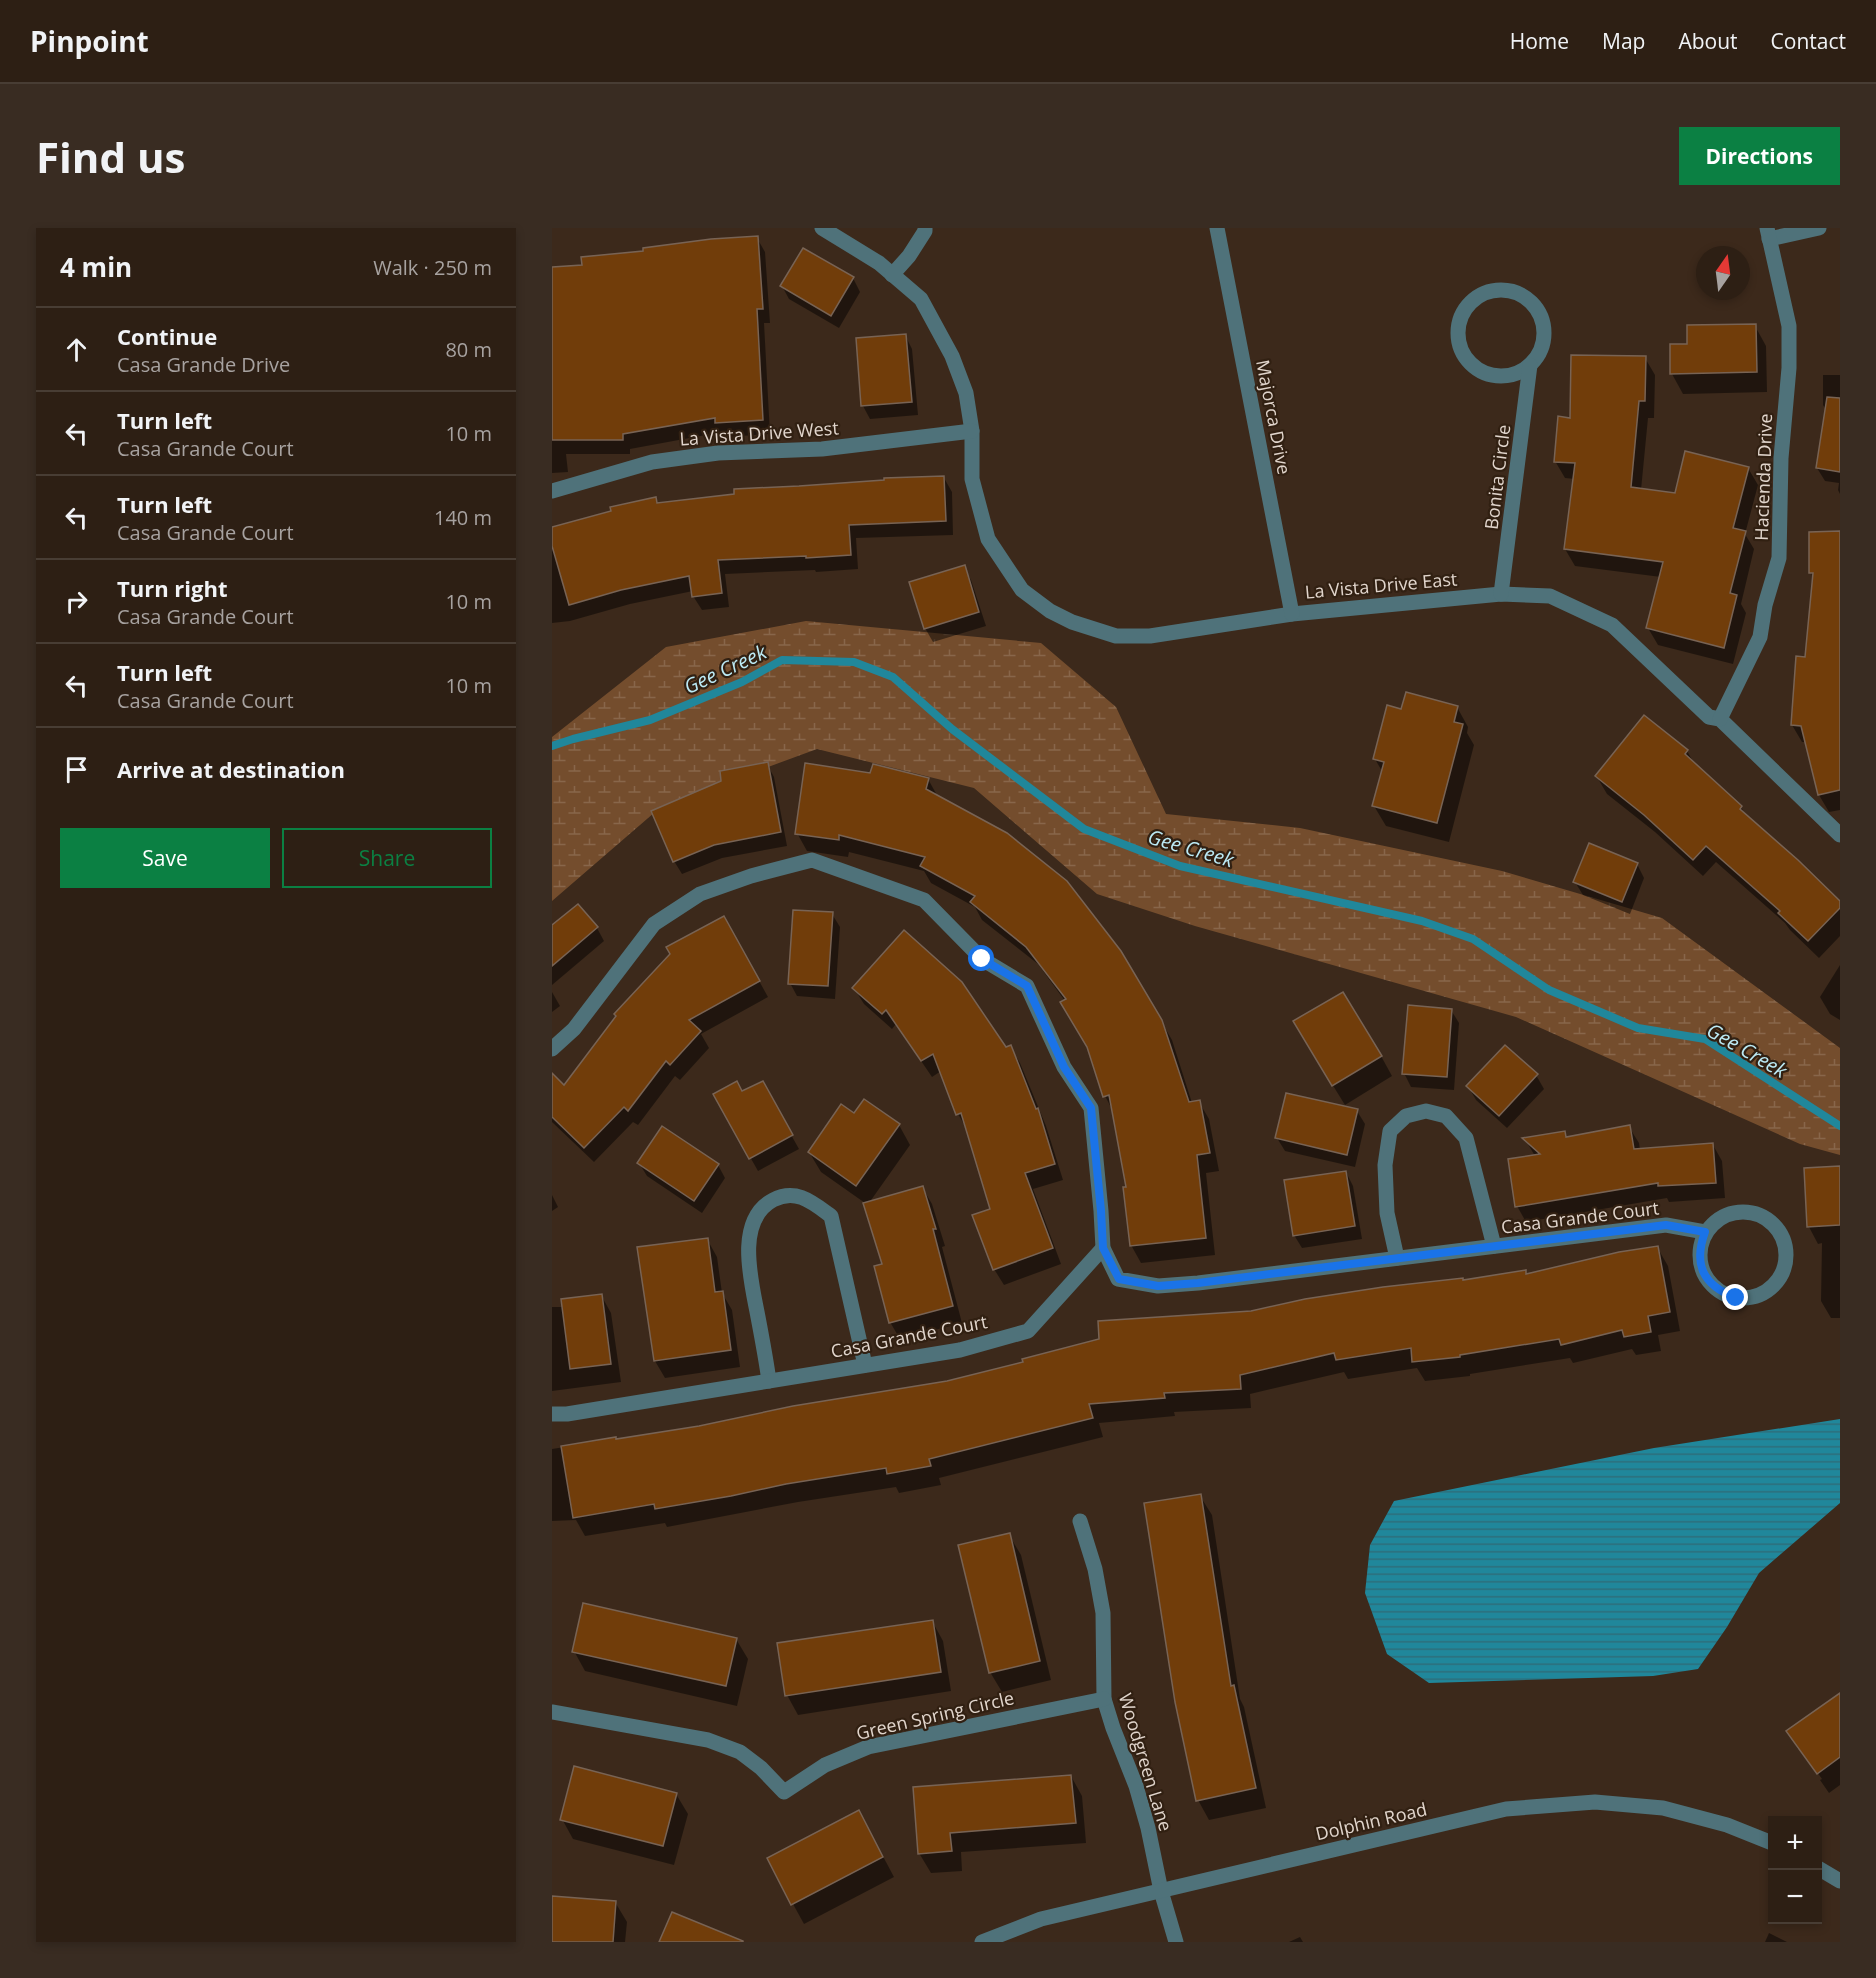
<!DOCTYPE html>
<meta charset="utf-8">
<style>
body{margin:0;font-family:"Open Sans",sans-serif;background:#392c22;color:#f1f3f6}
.controls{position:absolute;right:18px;bottom:18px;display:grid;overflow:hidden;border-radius:0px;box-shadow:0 3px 9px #0003}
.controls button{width:54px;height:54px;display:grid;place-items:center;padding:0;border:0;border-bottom:2px solid #483d34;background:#2d1f14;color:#f1f3f6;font:30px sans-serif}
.compass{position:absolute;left:1144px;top:18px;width:54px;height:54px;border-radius:50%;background:#2d1f14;box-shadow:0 3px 9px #0003;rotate:14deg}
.stop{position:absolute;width:18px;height:18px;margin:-14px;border:4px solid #1a73e8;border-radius:50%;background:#fff}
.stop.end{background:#1a73e8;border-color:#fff;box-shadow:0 2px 6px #0008}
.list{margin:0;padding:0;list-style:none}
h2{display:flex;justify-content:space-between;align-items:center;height:78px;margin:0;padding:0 24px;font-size:26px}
h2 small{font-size:20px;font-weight:400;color:#a7a2a0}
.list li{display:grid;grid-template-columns:39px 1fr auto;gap:18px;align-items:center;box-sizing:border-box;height:84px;padding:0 24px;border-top:2px solid #483d34}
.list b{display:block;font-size:22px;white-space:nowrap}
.list p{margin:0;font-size:20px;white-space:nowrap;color:#a7a2a0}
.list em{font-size:20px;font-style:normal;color:#a7a2a0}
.actions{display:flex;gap:12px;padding:18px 24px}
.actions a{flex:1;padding:14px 0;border:2px solid #0b8043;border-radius:0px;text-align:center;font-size:21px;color:#0b8043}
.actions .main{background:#0b8043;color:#fff}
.icon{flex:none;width:33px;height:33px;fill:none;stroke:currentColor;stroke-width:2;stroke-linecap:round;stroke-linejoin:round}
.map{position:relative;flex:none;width:1288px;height:1714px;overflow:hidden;border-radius:0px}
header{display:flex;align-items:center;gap:36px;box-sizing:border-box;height:84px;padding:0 30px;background:#2d1f14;border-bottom:2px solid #483d34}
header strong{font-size:28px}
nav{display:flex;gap:33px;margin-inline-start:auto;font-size:21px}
.intro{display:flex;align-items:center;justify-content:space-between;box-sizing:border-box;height:144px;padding:0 36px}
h1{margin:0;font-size:42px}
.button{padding:15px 27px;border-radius:0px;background:#0b8043;color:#fff;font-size:21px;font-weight:700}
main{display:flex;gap:36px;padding:0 36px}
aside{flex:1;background:#2d1f14;border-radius:0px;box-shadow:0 3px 9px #0003}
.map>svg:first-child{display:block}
.wetland{fill:url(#wetland-marsh)}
.water{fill:url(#water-rules)}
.shadow{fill:#0007}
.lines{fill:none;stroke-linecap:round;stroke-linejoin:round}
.stream{stroke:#20879b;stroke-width:8}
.building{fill:#713d0a;stroke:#786354;stroke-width:1.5}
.minor{stroke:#4f727a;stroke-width:15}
.route{stroke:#1a73e8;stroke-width:8}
.labels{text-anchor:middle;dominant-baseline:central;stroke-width:4.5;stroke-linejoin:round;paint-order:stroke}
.street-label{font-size:18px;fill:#e1d5cc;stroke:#312012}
.water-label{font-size:20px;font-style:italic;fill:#bceaf5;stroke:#312012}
</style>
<header>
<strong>Pinpoint</strong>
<nav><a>Home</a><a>Map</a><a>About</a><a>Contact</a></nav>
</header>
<div class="intro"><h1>Find us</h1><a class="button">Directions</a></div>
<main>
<aside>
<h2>4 min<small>Walk · 250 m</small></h2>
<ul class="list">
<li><svg class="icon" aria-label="ahead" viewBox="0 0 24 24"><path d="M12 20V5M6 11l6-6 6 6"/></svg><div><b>Continue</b><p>Casa Grande Drive</p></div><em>80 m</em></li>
<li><svg class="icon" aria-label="left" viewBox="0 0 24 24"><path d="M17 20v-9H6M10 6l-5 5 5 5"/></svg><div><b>Turn left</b><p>Casa Grande Court</p></div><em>10 m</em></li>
<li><svg class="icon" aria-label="left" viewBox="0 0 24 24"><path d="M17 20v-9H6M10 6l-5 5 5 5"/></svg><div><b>Turn left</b><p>Casa Grande Court</p></div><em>140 m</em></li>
<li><svg class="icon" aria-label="right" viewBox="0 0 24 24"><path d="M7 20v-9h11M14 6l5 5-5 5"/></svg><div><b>Turn right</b><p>Casa Grande Court</p></div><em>10 m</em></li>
<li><svg class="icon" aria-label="left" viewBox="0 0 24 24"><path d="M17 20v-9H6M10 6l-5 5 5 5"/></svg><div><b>Turn left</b><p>Casa Grande Court</p></div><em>10 m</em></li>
<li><svg class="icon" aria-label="arrive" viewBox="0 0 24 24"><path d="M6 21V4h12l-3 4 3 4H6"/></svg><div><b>Arrive at destination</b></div></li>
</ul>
<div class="actions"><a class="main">Save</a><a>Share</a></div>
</aside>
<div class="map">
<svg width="1288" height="1714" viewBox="0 0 1288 1714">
<defs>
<pattern id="wetland-marsh" width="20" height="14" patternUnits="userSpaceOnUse" patternTransform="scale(1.5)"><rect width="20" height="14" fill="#744d2d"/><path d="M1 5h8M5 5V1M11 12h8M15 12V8" fill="none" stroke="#88664a"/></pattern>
<pattern id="water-rules" width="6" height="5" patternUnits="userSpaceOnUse" patternTransform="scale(1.5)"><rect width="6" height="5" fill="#20879b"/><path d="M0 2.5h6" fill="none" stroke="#2d6e7a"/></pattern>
</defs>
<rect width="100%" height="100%" fill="#3c291b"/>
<polygon class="wetland" points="254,393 489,415 564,479 614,586 748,600 950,643 1110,690 1288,820 1288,927 1248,916 964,789 643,698 545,666 422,560 265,521 110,578 0,673 0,509 114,419"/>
<polygon class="water" points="1288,1191 1288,1275 1207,1345 1175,1399 1146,1441 1101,1448 877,1455 835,1426 813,1365 818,1317 842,1273 1102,1220"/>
<g class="shadow">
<polygon points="205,10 213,24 218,95 212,95 218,206 173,209 170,204 78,221 78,226 14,226 16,244 0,245 0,40 32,38"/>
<polygon points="301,50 308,64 287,100 237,71 230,58"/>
<polygon points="1203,98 1214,118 1215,164 1131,166 1120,146 1137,117"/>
<polygon points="353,107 360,121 366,187 318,191 311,178 305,111"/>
<polygon points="1093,130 1103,147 1102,190 1096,190 1089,262 1124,266 1196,240 1206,257 1193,306 1202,321 1189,376 1194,385 1181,436 1106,417 1096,400 1109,349 1023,338 1013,321 1023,251 1013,250 1003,233 1019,191"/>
<polygon points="1271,147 1288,147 1288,190 1279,190 1271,177"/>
<polygon points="1270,214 1288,217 1288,266 1286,262 1287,255 1273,253 1265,240"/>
<polygon points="392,250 400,264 401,307 304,310 306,341 264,344 263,342 173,346 177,379 150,382 141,368 141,363 78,376 18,393 0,395 0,301 103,271 107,277"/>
<polygon points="1259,305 1288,305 1288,582 1277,584 1267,567 1255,514 1250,514 1240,497 1254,430 1262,351 1259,345"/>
<polygon points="412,339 419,352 434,398 381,414 373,400"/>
<polygon points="905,479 916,499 915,505 922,517 897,614 834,598 822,578 831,545 823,531 850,483"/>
<polygon points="1135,523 1143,537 1189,579 1194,588 1245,633 1288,675 1288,708 1267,730 1238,702 1233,695 1164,634 1151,648 1103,604 1055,566 1045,549"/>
<polygon points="215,536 222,549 235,618 170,630 130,646 122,633"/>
<polygon points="320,547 376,551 386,569 609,793 620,812 640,875 647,874 657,891 667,943 654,945 663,1027 589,1035 579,1017 576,961 561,883 553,868 537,820 513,773 486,736 430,692 423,679 379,655 372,643 297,624 296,629 255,623 245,605"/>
<polygon points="1085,636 1092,650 1078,686 1031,667 1023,654"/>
<polygon points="26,678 45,700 52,713 0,757 0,699"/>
<polygon points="280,686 288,699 283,771 245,768 238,755"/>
<polygon points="172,690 216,769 149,806 157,820 128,852 123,848 86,897 81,894 42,934 0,894 0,862 12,859 66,788"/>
<polygon points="1288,737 1288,792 1278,786 1268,769"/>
<polygon points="302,760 453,821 458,819 468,835 494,898 511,952 481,961 509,1036 452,1057 442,1041 439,981 416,903 406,886 389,843 380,849 344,796 340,801 312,776"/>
<polygon points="0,764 8,778 0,784"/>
<polygon points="899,782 907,795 902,862 859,859 852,845"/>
<polygon points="754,814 829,828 840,848 793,877"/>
<polygon points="984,847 992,861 955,900 924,872 916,858"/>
<polygon points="210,855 247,921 206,943 163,867 190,865"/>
<polygon points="805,883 813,896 803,939 733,923 725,910"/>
<polygon points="302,888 347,897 358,917 317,975 370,959 380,976 393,1018 390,1019 410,1095 348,1111 338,1094 332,1037 313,975 269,944 257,924"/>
<polygon points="1077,899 1087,915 1088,922 1161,917 1170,933 1173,970 1117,974 1115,970 974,994 965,978 983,928 973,911 1012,905 1015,910"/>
<polygon points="87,935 166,937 173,950 150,985 95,948"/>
<polygon points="1288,940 1288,1090 1279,1090 1269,1073 1270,1015 1266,1016 1257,999 1253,941"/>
<polygon points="794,944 801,958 810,1011 750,1020 742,1007"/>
<polygon points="0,967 6,979 0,983"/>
<polygon points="155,1011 165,1029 170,1065 180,1082 188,1139 113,1150 103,1133 87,1021"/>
<polygon points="1105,1019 1116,1038 1128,1103 1106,1107 1109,1123 1084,1127 1080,1121 1021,1135 1018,1130 918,1146 918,1148 873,1153 865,1140 796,1151 792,1144 698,1166 699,1180 622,1184 623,1188 547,1195 551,1209 387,1250 389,1257 347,1265 344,1259 246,1274 115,1299 113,1295 33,1308 24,1292 0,1293 0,1221 63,1211 65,1213 395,1154 699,1085 911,1054 975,1048"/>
<polygon points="49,1067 59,1085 69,1154 0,1163 0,1079 12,1079"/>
<polygon points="648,1268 660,1287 688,1471 692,1479 714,1580 657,1592 646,1572"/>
<polygon points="457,1307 469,1327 499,1452 450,1464 438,1444"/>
<polygon points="380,1393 391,1413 399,1463 246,1487 235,1467"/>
<polygon points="184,1411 196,1431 185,1478 33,1443 22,1423"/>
<polygon points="1288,1467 1288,1557 1277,1565 1268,1552 1270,1551 1249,1521 1246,1521 1236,1503"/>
<polygon points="519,1548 530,1568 534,1615 409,1624 410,1643 379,1645 367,1625 362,1560"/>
<polygon points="124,1566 136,1586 122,1637 21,1611 10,1591"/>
<polygon points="318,1604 342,1649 252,1696 241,1676"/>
<polygon points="0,1669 63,1674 75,1694 73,1714 0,1714"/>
<polygon points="1217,1705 1235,1714 1213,1714"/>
<polygon points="748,1709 751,1714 737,1714"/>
</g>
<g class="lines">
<polyline class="stream" points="0,518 21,511 98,492 190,454 230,432 302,434 341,449 400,501 532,601 628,638 870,693 921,711 997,762 1086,800 1153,811 1288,898"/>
</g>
<g class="building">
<polygon points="206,8 211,81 205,81 211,192 163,195 163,190 71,206 71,212 0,212 0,39 30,37 29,29 91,23 91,20 159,11"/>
<polygon points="251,20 302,49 279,88 228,58"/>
<polygon points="1204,96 1205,144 1118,146 1118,116 1135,116 1135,97"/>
<polygon points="354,106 360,174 309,178 304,110"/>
<polygon points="1019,127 1094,128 1093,173 1087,173 1079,259 1123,265 1133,223 1197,239 1181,300 1194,303 1178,365 1185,367 1172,420 1094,400 1111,334 1012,321 1023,235 1002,234 1006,188 1018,190"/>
<polygon points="1275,169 1288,170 1288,244 1264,240"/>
<polygon points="392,248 394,293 297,297 299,327 254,330 254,328 166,332 170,365 140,369 137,348 69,362 17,377 0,318 0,299 59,283 58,279 104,269 105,275 182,266 182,261 247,258 332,252 332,250"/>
<polygon points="1288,303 1288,562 1266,567 1249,498 1239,497 1244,428 1253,429 1261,345 1257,345 1257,304"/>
<polygon points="413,337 427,384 372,401 357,354"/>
<polygon points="854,464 906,478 902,494 911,496 885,595 820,578 832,534 821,531 835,477 849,481"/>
<polygon points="1092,487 1136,522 1133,526 1190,578 1188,581 1246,632 1288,673 1288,680 1256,713 1226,685 1228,683 1154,618 1141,632 1092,587 1043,548"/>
<polygon points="216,534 229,604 162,617 121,634 99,583 169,553 168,543"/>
<polygon points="253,535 318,545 321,536 377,550 374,561 455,605 515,653 569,723 610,792 637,874 648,872 658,925 645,927 654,1010 578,1018 571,959 574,959 557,867 551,869 535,819 508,774 514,771 474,719 418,674 423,668 368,638 373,629 287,607 287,612 243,606"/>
<polygon points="1037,615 1086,635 1070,674 1021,654"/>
<polygon points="26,676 46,699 0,738 0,697"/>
<polygon points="241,682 281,684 276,758 236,756"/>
<polygon points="172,688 208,753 137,792 149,803 118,837 114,833 76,883 72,879 32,920 0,889 0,845 12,857 64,788 62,786 118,726 114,719"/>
<polygon points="352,702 410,754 454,819 459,817 484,881 486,880 503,936 473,945 501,1020 441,1042 420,987 438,981 409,885 404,887 381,826 369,833 334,782 330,786 300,760"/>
<polygon points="791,764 830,828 780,858 741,793"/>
<polygon points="856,777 900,781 895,849 850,846"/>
<polygon points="953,817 986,846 947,888 914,858"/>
<polygon points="185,853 190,863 211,853 241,907 197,931 161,866"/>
<polygon points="734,865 806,881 795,927 723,910"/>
<polygon points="312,871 348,896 304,958 256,924 289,876 302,885"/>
<polygon points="1078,897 1082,921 1161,915 1164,955 1106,958 1106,955 963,979 956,931 988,926 970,910 1013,903 1014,909"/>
<polygon points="110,898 167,936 142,973 85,935"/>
<polygon points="1288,938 1288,997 1255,999 1252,940"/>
<polygon points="794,943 803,998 741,1008 732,952"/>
<polygon points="371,958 384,1001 381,1001 401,1078 337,1095 322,1038 330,1036 311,975"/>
<polygon points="156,1010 163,1064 171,1063 179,1122 102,1133 85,1019"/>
<polygon points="1106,1018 1118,1084 1096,1088 1099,1104 1072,1109 1070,1102 1009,1117 1007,1111 908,1127 908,1129 860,1134 859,1120 784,1132 782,1125 688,1147 689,1161 612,1165 613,1170 537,1176 541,1190 377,1231 379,1238 335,1246 334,1240 234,1256 179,1268 103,1281 102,1276 21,1290 9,1218 64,1209 64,1211 147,1198 241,1178 395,1153 471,1134 470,1131 547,1111 546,1093 699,1083 753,1071 831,1059 911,1050 911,1052 974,1042 974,1046 1067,1024"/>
<polygon points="50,1066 59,1136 18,1141 9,1071"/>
<polygon points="649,1266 679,1458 682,1457 704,1560 644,1573 623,1474 592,1275"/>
<polygon points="458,1305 488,1433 437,1445 406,1317"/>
<polygon points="31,1375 185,1410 174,1458 20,1424"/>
<polygon points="381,1392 389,1444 233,1468 225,1415"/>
<polygon points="1288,1465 1288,1529 1265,1546 1234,1503"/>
<polygon points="22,1538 125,1565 111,1618 8,1592"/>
<polygon points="519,1547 524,1595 398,1605 400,1623 366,1626 361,1559"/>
<polygon points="307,1582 331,1629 239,1677 215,1630"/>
<polygon points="0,1668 64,1673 61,1714 0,1714"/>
<polygon points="120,1684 191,1713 191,1714 107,1714"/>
</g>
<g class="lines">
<g class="minor">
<polyline points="270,0 327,35 369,71 400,128 414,165 420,203 420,251 436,311 470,362 498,383 520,394 564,408 598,408 740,386 949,366 998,368 1060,397 1157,489 1168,491 1288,607"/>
<polyline points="665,0 740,386"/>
<polyline points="1217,11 1267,0"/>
<polyline points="340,47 357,28 373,3 373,0"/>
<circle cx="949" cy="105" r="43"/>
<polyline points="0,263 100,234 166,225 270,221 420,203"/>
<polyline points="949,366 978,137"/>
<polyline points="1168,491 1208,409 1213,377 1227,330 1229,230 1237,140 1237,98 1215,0"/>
<polyline points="0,821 22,801 102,696 148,666 199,648 260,632 372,672 430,731 475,758 512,839 539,880 549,983 551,1020 566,1051 606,1058 646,1055 1114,997 1153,1004"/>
<circle cx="1191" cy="1027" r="43"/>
<polyline points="845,1030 835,985 833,937 838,903 854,888 874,883 894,888 914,910 942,1018"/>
<path d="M217 1153C214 1131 210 1110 206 1089 200 1056 182 993 221 972 244 960 260 974 279 988L313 1137"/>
<polyline points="0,1186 15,1186 408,1122 476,1103 551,1020"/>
<polyline points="528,1293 543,1341 551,1385 552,1471 561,1500 584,1558 596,1600 609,1663 624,1714"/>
<polyline points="0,1484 156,1512 188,1524 209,1540 232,1564 273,1537 316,1519 552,1471"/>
<polyline points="1266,1640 1288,1653"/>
<polyline points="430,1714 489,1691 954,1581 1043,1574 1111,1580 1175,1597 1220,1615"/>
</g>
</g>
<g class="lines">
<path class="route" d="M430 731 475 758 512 839 539 880 549 983 551 1020 567 1051 606 1058 646 1055 1114 997 1153 1004C1141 1037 1151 1057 1184 1070"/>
</g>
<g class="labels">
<g class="street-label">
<text transform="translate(722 189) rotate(79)">Majorca Drive</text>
<text transform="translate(207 205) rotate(-4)">La Vista Drive West</text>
<text transform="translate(945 249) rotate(-83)">Bonita Circle</text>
<text transform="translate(1211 249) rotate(-88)">Hacienda Drive</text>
<text transform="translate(829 357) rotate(-5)">La Vista Drive East</text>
<text transform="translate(1028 989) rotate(-7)">Casa Grande Court</text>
<text transform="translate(357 1108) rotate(-11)">Casa Grande Court</text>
<text transform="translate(383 1487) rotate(-13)">Green Spring Circle</text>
<text transform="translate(594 1534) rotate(73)">Woodgreen Lane</text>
<text transform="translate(819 1593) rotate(-13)">Dolphin Road</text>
</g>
<g class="water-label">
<text transform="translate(173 441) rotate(-25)">Gee Creek</text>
<text transform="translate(639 620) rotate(16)">Gee Creek</text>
<text transform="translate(1195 822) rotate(30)">Gee Creek</text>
</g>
</g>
</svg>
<div class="controls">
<button>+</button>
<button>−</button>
</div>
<svg class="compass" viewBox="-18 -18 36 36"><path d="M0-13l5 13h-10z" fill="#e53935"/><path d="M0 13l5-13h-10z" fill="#a7a2a0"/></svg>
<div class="stop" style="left:430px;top:731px"></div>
<div class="stop end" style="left:1184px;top:1070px"></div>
</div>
</main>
